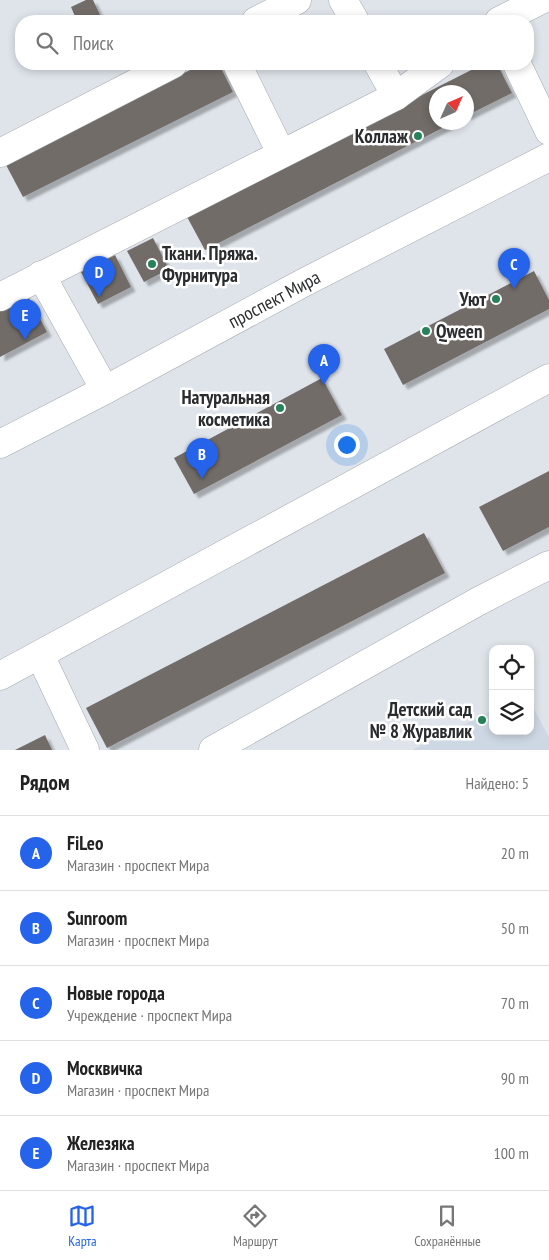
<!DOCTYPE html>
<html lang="ru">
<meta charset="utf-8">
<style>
body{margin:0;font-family:"PT Sans Narrow",sans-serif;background:#f2f2f2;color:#222}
.controls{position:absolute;right:15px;bottom:15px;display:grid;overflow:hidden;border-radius:10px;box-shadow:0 2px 8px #0003}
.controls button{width:45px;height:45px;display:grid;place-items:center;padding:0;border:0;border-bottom:1px solid #e0e0e0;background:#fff;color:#222;font:25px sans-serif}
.compass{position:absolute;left:429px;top:85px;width:45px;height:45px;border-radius:50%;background:#fff;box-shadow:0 2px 8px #0003;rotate:45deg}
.you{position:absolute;left:346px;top:444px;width:18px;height:18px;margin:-12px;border:4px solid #fff;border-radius:50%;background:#1a73e8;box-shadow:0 0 0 8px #1a73e833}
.badge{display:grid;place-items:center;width:32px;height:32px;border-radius:50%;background:#2563eb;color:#fff;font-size:16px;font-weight:700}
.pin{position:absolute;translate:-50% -41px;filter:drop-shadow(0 1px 2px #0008)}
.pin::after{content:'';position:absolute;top:26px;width:18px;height:15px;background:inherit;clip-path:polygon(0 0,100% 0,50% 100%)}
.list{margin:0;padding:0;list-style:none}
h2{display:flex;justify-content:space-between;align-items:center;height:65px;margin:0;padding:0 20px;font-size:21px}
h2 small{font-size:16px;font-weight:400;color:#767676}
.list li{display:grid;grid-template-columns:32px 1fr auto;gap:15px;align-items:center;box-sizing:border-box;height:75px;padding:0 20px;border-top:1px solid #e0e0e0}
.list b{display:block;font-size:19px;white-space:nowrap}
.list p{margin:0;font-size:16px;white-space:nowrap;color:#767676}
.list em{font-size:16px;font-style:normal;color:#767676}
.icon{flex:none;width:28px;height:28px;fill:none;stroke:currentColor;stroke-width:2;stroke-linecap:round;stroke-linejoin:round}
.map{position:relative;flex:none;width:549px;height:750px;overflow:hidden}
.search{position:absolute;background:#fff;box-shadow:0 2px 8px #0003;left:15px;right:15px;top:15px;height:55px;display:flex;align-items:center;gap:12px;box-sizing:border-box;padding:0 18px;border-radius:20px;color:#767676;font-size:19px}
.sheet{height:440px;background:#fff}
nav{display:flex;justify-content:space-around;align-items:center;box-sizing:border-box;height:70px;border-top:1px solid #e0e0e0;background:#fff;font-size:14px;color:#767676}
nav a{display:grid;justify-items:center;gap:2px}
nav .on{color:#2563eb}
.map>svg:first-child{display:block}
.built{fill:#ced8e4}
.building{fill:#726c68;filter:url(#shadow)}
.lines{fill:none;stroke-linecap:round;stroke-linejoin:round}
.minor-casing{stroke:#a5aab0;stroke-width:29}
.minor{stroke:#fff;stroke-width:28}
.poi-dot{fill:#268259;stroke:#fff;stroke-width:2}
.labels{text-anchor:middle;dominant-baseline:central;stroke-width:5;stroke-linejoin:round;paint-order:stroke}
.poi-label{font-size:19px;font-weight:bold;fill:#2a2c2e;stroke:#fff;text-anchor:end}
.street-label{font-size:19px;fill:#2a2c2e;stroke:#fff}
</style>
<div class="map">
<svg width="549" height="750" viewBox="0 0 549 750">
<defs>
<filter id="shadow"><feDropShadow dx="4.5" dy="4.5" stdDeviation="1" flood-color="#0004"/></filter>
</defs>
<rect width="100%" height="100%" fill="#dee4ea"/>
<polygon class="built" points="530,702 549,737 549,750 412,750 493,710 493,731 530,731"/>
<g class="building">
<polygon points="86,0 93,0 102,19 97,21 77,21 71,7"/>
<polygon points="202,64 219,64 233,92 23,197 5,163"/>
<polygon points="483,64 497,64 512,93 466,116 466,92 436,92 436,122 454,122 205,250 186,215"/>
<polygon points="153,238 169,269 144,282 127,251"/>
<polygon points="115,255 131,287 98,304 81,272"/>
<polygon points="534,271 549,300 549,309 403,385 384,349"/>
<polygon points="28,296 47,332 0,357 0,311"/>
<polygon points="322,378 342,415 194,494 174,458"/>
<polygon points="549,471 549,527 503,551 479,507"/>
<polygon points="424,533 445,573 107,748 86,708"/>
<polygon points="45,735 52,750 15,750"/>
</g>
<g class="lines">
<defs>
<g id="minor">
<polyline points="343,0 355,21"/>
<polyline points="256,21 297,0"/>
<polyline points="499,21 541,0"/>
<polyline points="237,64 281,153"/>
<polyline points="378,64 396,96"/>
<polyline points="517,64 549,131"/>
<polyline points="0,153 173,64"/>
<polyline points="41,275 105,390"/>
<polyline points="0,297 396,96 440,64"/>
<polyline points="0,444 105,390 303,283 549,157"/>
<polyline points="40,655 85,750"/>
<polyline points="0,676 549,378"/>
<polyline points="213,750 477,602 549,565"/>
</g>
</defs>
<use href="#minor" class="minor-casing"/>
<use href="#minor" class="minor"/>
</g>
<g class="poi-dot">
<circle cx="418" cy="136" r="5"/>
<circle cx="152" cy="264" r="5"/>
<circle cx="496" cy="299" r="5"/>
<circle cx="426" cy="331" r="5"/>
<circle cx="280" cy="408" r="5"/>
<circle cx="482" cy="720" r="5"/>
</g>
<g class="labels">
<g class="poi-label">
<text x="408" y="136">Коллаж</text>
<text x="162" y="253" text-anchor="start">Ткани. Пряжа.<tspan x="162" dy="22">Фурнитура</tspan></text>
<text x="486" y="299">Уют</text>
<text x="436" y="331" text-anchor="start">Qween</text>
<text x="270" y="397">Натуральная<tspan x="270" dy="22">косметика</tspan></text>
<text x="472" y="709">Детский сад<tspan x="472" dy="22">№ 8 Журавлик</tspan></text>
</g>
<g class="street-label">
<text transform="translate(274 299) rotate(-28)">проспект Мира</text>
</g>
</g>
</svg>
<div class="controls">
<button><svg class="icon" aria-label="locate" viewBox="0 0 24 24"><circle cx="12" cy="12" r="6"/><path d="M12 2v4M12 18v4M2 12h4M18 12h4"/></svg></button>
<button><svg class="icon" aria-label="layers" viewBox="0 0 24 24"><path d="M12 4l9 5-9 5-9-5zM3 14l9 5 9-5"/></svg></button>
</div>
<svg class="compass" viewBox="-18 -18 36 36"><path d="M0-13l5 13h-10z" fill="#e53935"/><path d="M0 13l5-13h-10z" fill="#767676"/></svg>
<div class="you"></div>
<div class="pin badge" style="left:324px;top:385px">A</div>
<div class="pin badge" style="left:202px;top:479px">B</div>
<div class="pin badge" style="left:514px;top:289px">C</div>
<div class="pin badge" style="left:99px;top:297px">D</div>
<div class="pin badge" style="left:25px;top:340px">E</div>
<div class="search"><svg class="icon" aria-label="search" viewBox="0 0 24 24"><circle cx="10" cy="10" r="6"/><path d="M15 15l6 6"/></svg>Поиск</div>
</div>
<section class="sheet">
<h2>Рядом<small>Найдено: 5</small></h2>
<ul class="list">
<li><span class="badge">A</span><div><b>FiLeo</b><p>Магазин · проспект Мира</p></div><em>20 m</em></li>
<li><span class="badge">B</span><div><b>Sunroom</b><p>Магазин · проспект Мира</p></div><em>50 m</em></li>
<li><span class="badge">C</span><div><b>Новые города</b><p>Учреждение · проспект Мира</p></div><em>70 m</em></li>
<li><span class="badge">D</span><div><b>Москвичка</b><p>Магазин · проспект Мира</p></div><em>90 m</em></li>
<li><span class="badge">E</span><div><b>Железяка</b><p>Магазин · проспект Мира</p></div><em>100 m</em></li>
</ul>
</section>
<nav>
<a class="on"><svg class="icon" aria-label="map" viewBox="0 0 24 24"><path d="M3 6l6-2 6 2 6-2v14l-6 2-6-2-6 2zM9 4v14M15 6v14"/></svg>Карта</a>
<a><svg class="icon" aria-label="directions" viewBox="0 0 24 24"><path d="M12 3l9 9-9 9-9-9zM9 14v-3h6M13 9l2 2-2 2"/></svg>Маршрут</a>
<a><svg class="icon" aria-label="saved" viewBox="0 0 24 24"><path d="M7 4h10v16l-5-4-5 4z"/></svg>Сохранённые</a>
</nav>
